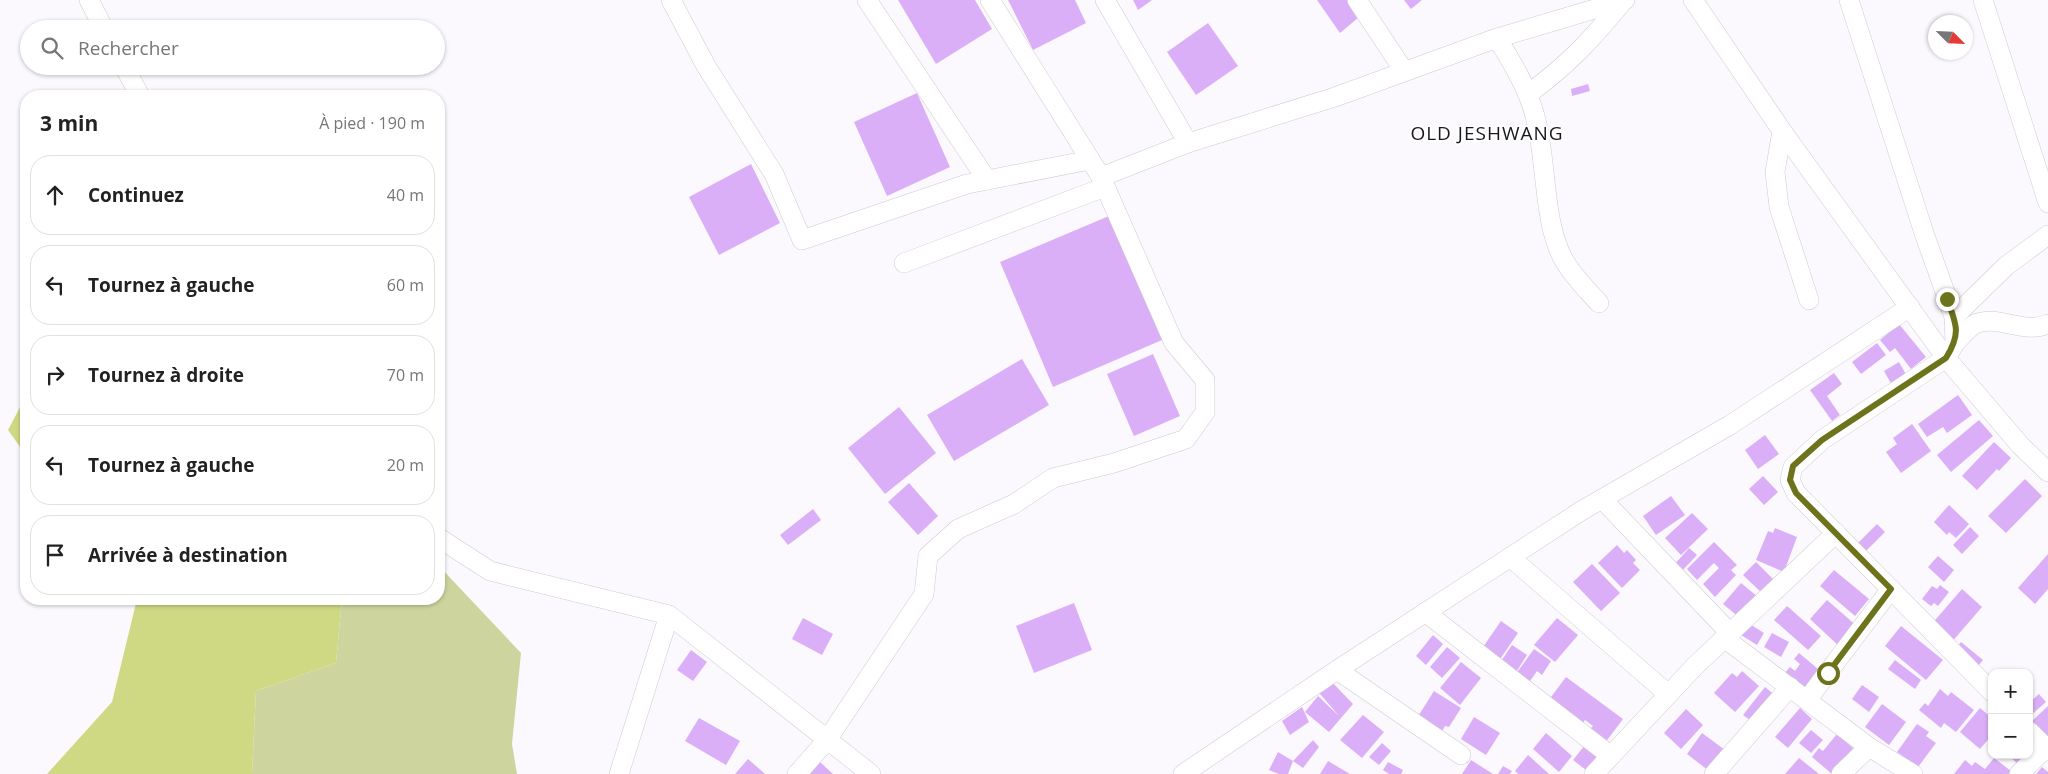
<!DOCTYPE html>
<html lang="fr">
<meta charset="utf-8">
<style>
body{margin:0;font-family:"Open Sans",sans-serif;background:#f2f2f2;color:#222}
.controls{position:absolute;right:15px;bottom:15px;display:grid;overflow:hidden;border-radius:10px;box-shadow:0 1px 4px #0004}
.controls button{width:45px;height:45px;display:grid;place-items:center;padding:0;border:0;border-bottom:1px solid #e0e0e0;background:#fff;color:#222;font:25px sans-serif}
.compass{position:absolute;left:1928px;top:15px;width:45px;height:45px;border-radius:50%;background:#fff;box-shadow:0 1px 4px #0004;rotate:114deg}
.stop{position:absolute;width:15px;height:15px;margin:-11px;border:4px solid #6c731b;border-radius:50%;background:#fff}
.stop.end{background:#6c731b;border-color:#fff;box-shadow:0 1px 5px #0008}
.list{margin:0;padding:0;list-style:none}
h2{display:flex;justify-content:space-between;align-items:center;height:65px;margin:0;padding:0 20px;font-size:21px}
h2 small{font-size:16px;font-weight:400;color:#767676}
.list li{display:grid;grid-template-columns:32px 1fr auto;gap:15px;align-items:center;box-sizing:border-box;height:80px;margin:0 10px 10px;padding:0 10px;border:1px solid #e0e0e0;border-radius:20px}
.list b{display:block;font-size:19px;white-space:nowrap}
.list em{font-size:16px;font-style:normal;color:#767676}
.icon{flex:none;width:28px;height:28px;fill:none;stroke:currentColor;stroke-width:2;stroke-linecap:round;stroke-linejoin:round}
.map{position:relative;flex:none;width:2048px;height:774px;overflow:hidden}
.search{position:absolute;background:#fff;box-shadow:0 1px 4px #0004;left:20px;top:20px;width:425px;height:55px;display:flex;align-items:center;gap:12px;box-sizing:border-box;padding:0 18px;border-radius:28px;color:#767676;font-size:19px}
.panel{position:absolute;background:#fff;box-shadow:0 1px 4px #0004;left:20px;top:90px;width:425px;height:515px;border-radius:20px}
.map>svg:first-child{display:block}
.green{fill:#cdd49e}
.water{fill:#cfd883}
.building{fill:#dbaff7}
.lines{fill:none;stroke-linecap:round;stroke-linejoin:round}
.minor-casing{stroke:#cfc9d3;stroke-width:20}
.minor{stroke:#fff;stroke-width:19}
.route{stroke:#6c731b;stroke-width:6}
.labels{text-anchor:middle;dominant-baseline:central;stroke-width:4;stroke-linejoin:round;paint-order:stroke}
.neighbourhood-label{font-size:19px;letter-spacing:1px;fill:#19171b;stroke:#fff}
</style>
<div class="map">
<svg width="2048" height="774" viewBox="0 0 2048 774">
<rect width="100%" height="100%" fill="#fcf9fe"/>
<polygon class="green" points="439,566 521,653 512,744 517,774 252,774 256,691 336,663 342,599 439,599"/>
<g class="water">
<polygon points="26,396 26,455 8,430"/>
<polygon points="137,599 342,599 336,663 256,691 252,774 47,774 112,702"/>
</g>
<g class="building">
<polygon points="898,0 975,0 992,29 936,64"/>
<polygon points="1008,0 1075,0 1086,23 1033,50"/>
<polygon points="1133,0 1152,0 1138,10"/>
<polygon points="1317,0 1348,0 1359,17 1340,33"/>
<polygon points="1404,0 1422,0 1411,9"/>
<polygon points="1208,23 1238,66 1196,95 1167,52"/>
<polygon points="1588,84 1590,91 1572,96 1571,89"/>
<polygon points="917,93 950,167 887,196 854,122"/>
<polygon points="751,164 780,223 719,255 689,197"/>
<polygon points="1109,216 1162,340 1053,387 1000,262"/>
<polygon points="1899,324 1926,357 1911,369 1895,348 1890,352 1880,340"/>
<polygon points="1877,343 1886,355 1861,374 1852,362"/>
<polygon points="1153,354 1180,416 1134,436 1107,374"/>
<polygon points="1022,359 1049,405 954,461 927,415"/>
<polygon points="1899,362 1908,378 1893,387 1884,371"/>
<polygon points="1834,373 1842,384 1827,396 1840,415 1832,421 1810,390"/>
<polygon points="1958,395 1972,415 1947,433 1943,427 1927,437 1918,424"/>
<polygon points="899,407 936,453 885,494 848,448"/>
<polygon points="1979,420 1993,436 1951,472 1937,455"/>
<polygon points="1912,424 1931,451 1901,473 1886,452 1897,444 1893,438"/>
<polygon points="1765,435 1779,454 1758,469 1745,450"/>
<polygon points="1994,442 2011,458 1999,471 1997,469 1977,490 1962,476"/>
<polygon points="1763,476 1778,492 1764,505 1749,489"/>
<polygon points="2025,479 2042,496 2006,533 1988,516"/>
<polygon points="909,483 938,516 918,535 888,502"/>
<polygon points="1671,496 1685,515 1656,535 1643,516"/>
<polygon points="1949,505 1969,524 1956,538 1949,532 1947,535 1934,522"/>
<polygon points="813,509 821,520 788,545 780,535"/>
<polygon points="1692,513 1708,529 1681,555 1665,538"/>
<polygon points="1877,524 1885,532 1862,555 1854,547"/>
<polygon points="1970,527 1979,536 1962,554 1953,545"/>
<polygon points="1775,528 1797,537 1784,572 1756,560 1768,531 1773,533"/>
<polygon points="1714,542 1737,565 1731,570 1736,575 1715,597 1703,584 1719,568 1714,563 1697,580 1687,569"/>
<polygon points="1617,545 1624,553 1627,550 1636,560 1633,563 1640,570 1622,588 1598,563"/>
<polygon points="1689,548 1697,555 1681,572 1674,565"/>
<polygon points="2048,554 2048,589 2035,604 2018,588"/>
<polygon points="1938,556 1954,570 1944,582 1928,567"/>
<polygon points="1756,562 1775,581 1765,596 1743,575"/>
<polygon points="1592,564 1620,593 1601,611 1573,582"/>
<polygon points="1834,570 1869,599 1855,616 1820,586"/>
<polygon points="1741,583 1758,597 1740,618 1723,604"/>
<polygon points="1940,585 1949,592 1938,606 1934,603 1931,606 1922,599 1932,586 1937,589"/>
<polygon points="1962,589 1982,607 1950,644 1930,626"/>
<polygon points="1827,600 1858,627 1840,647 1810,619"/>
<polygon points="1074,603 1092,650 1034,673 1016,626"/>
<polygon points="1787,606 1821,636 1808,650 1774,620"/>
<polygon points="803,618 833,634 822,655 792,639"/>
<polygon points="1557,618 1578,635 1555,662 1534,645"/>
<polygon points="1501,621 1518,633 1496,665 1479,653"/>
<polygon points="1748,623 1764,633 1757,645 1741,635"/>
<polygon points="1901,626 1943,660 1926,680 1885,646"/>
<polygon points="1772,633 1789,642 1781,657 1764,647"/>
<polygon points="1433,635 1443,644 1426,665 1416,656"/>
<polygon points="1961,642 1983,660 1975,670 1953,652"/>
<polygon points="1512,645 1527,655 1515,674 1499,664"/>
<polygon points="1447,647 1460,658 1442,678 1430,667"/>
<polygon points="1534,649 1551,661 1542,675 1537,671 1528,684 1515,675"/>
<polygon points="691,650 707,662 693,681 677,670"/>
<polygon points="1799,653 1824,674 1809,693 1785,673 1790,667 1795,671 1800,664 1794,659"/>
<polygon points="1895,660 1921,680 1915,689 1888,669"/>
<polygon points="1461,662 1481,678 1460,705 1440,688"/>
<polygon points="1742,671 1759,686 1735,712 1714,693 1732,673 1737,677"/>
<polygon points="1566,677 1623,719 1605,743 1589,730 1593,726 1585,720 1580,726 1548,701"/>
<polygon points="1329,679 1353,704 1329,732 1305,712 1318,696 1339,716 1315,688"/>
<polygon points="1862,685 1879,697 1869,712 1852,699"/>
<polygon points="1765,687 1776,696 1754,723 1743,715"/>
<polygon points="1940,689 1948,696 1951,692 1974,710 1956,732 1944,723 1941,728 1919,710 1925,703 1928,706"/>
<polygon points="1434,691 1461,708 1449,727 1445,726 1441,733 1417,718"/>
<polygon points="2039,694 2046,702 2029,717 2029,699 2031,701"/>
<polygon points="1882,704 1906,722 1889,745 1865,727"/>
<polygon points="2048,706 2048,735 2044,739 2030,723"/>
<polygon points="1302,707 1309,722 1290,735 1282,721"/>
<polygon points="1800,708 1812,719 1788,748 1775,737"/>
<polygon points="1980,708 1992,718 1992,735 1980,749 1960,732"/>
<polygon points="1686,709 1703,725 1681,749 1664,733"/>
<polygon points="1363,715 1384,732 1362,758 1340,740"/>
<polygon points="1474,717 1500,733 1486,755 1461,739"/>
<polygon points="699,718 740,741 726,765 685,741"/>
<polygon points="1917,724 1929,732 1926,736 1936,743 1918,767 1897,752"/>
<polygon points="1811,730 1823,740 1811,753 1799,743"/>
<polygon points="1546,733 1572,756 1559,772 1533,749"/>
<polygon points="1702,733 1725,750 1709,771 1687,754"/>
<polygon points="1837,734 1853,748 1832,774 1812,757 1819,748 1823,751"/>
<polygon points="1313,740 1319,747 1303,768 1293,761"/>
<polygon points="1382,743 1391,751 1379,765 1369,757"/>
<polygon points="1585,745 1604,760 1586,770 1573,760"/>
<polygon points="1278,752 1293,761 1288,774 1279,774 1269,770"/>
<polygon points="1528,755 1549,774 1518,774 1515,771"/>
<polygon points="2008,755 2028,755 2021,767"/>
<polygon points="1799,758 1819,774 1785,774"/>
<polygon points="1994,758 2011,771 2009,774 1954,774 1965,760 1972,766 1975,762 1985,769"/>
<polygon points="748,759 765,774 735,774"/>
<polygon points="1471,760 1493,774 1462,774"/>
<polygon points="1328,761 1350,774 1320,774"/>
<polygon points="820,762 833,774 809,774"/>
<polygon points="1388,762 1403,770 1401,774 1389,774 1383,770"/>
<polygon points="1503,766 1512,771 1510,774 1498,774"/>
<polygon points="2042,767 2048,772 2048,774 2036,774"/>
</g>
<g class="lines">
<defs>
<g id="minor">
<polyline points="89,0 104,29"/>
<polyline points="671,0 706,66 774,174 802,240 967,184 1090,160"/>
<polyline points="867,0 987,180"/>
<polyline points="1105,0 1188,143"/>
<polyline points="1357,0 1404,71"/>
<polyline points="1693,0 1782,131 1946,358 2020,445 2048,472"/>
<polyline points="1849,0 1925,236 1954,317 1955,343 1946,358 1822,440 1793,467 1790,480 1796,493 1992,692"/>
<polyline points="1983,0 2048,203"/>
<path d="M1497 38C1513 64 1529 90 1536 120 1547 162 1543 226 1565 262 1574 277 1587 290 1599 303"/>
<polyline points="124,66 140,96"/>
<path d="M1528 94C1568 65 1593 38 1624 0"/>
<polyline points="1782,131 1775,172 1779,207 1809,300"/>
<polyline points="1101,177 1188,143 1335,97 1497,38 1625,0"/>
<polyline points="904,263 1105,187"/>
<polyline points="1954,317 2006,266 2048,235"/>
<path d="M1955 343C1961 337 1968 328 1975 324 1998 314 2024 335 2048 324"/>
<polyline points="1602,499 1730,633"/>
<polyline points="439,538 490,571 669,615"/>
<polyline points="1510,557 1668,694"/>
<polyline points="1425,612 1611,756"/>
<polyline points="1724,638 1869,747 1913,774"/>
<polyline points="1337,670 1461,755"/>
<polyline points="1807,700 1891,589"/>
<polyline points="2029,731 2048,750"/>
<polyline points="619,774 669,615 871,774"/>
<polyline points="797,774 827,740 924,594 928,556 958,529 1014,504 1053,478 1114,463 1186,439 1205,412 1205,380 1174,343 1101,177 990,0"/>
<polyline points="1183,774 1337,670 1581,511 1730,425 1910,307"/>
<polyline points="1594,774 1694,667 1836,533"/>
<polyline points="1714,774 1790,687"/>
<polyline points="1841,774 1869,747"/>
<polyline points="2019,774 2046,748"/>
</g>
</defs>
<use href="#minor" class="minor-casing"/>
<use href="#minor" class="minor"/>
</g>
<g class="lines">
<path class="route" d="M1828 673 1891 589 1796 493 1790 480 1793 466 1822 440 1946 358C1961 334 1957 325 1947 299"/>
</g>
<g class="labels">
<g class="neighbourhood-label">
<text x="1487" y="133">OLD JESHWANG</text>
</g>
</g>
</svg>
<div class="controls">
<button>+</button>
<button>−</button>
</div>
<svg class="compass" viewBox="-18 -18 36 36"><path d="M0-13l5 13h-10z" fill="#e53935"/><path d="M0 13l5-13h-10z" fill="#767676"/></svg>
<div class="stop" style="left:1828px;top:673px"></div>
<div class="stop end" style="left:1947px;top:299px"></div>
<div class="search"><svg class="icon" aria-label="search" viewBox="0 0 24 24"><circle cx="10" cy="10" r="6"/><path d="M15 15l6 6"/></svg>Rechercher</div>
<section class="panel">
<h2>3 min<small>À pied · 190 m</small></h2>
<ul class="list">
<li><svg class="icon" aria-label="ahead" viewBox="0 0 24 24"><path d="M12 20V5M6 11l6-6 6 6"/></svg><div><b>Continuez</b></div><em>40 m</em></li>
<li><svg class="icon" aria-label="left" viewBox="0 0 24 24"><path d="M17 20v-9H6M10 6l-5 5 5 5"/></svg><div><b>Tournez à gauche</b></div><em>60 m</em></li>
<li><svg class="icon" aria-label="right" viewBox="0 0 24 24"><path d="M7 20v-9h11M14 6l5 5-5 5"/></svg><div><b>Tournez à droite</b></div><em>70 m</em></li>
<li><svg class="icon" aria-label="left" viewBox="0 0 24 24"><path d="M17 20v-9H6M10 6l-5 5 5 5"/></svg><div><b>Tournez à gauche</b></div><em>20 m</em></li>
<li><svg class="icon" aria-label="arrive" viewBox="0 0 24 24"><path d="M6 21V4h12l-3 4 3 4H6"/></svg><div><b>Arrivée à destination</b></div></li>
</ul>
</section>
</div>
